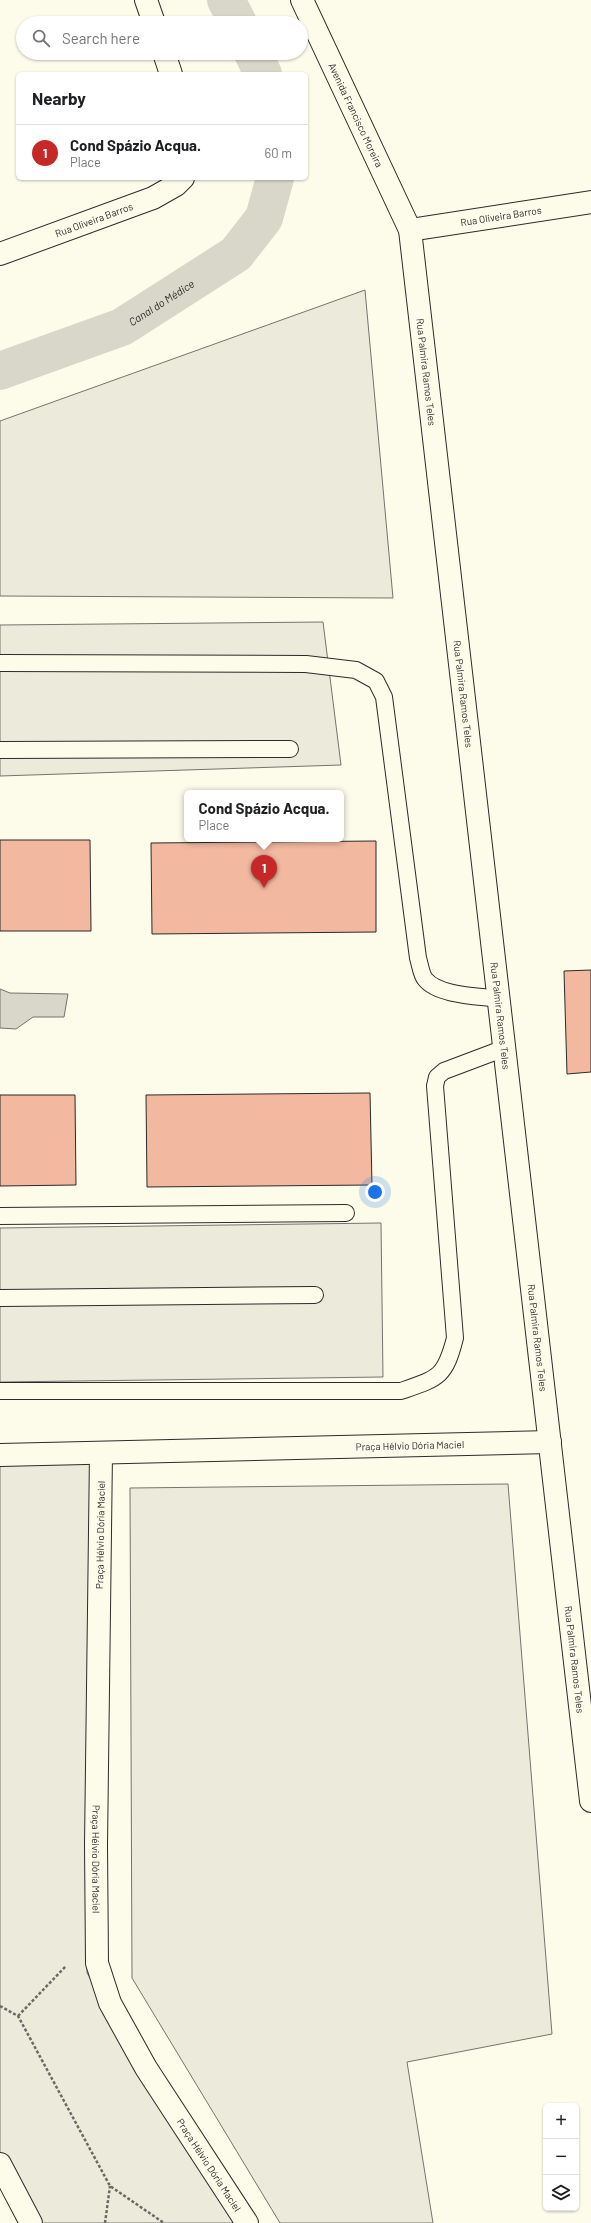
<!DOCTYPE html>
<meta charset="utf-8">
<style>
body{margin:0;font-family:Barlow,sans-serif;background:#f2f2f2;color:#202124}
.controls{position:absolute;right:12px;bottom:12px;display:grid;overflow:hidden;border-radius:6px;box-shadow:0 1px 3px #0004}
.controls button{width:36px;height:36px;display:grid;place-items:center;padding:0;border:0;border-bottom:1px solid #e0e0e0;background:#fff;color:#202124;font:20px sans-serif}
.you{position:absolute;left:375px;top:1192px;width:14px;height:14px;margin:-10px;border:3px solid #fff;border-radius:50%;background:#1a73e8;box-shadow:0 0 0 6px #1a73e833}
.badge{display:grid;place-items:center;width:26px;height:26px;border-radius:50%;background:#c62828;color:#fff;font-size:13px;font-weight:700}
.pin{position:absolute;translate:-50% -33px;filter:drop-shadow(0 1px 2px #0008)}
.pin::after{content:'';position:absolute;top:21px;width:14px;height:12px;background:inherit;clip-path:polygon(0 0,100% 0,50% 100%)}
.popup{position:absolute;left:184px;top:790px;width:160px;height:52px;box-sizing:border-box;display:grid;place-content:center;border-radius:6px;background:#fff;filter:drop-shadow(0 1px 3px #0005);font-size:13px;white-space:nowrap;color:#757577}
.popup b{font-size:15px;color:#202124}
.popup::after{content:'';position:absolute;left:50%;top:100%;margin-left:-8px;border:8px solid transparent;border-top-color:#fff}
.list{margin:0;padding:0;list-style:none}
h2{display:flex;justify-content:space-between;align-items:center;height:52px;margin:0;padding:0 16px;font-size:17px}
h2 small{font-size:13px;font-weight:400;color:#757577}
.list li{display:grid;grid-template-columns:26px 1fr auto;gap:12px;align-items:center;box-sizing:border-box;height:56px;padding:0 16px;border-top:1px solid #e0e0e0}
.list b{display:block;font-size:15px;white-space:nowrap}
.list p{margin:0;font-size:13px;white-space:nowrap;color:#757577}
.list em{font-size:13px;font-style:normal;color:#757577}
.icon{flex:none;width:22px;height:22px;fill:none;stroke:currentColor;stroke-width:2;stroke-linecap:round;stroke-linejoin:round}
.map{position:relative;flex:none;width:591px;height:2223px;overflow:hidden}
.search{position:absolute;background:#fff;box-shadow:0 1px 3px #0004;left:16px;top:16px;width:292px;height:44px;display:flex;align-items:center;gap:10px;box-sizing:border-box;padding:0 14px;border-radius:22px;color:#757577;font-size:15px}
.panel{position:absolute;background:#fff;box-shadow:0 1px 3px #0004;left:16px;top:72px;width:292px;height:108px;border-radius:6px}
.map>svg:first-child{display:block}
.green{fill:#ecebdb;stroke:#74746e}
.parking{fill:#eceadb;stroke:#74746e}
.water{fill:#d8d7c9;stroke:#74746e}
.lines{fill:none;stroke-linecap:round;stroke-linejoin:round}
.canal{stroke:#d8d7c9;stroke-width:38}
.building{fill:#f2b8a0;stroke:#2b2b2b}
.service-casing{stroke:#2b2b2b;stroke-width:18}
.minor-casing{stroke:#2b2b2b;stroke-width:24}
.path{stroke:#6a6964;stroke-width:2.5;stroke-dasharray:3 2;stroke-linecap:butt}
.service{stroke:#fdfbea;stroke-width:16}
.minor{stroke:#fdfbea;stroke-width:22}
.labels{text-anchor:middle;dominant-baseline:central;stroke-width:3;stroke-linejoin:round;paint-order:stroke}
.street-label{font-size:10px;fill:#2b2b2b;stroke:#fdfbea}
.water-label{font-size:11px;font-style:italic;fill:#2b2b2b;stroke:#fdfbea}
</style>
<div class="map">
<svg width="591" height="2223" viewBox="0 0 591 2223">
<rect width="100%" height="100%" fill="#fdfbea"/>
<g class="green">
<polygon points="365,290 393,598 0,596 0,421"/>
<polygon points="95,1462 87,1973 243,2223 32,2223 0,2156 0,1464"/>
<polygon points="508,1484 552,2034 407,2062 433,2223 280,2223 132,1978 130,1488"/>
</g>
<g class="parking">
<polygon points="323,622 341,765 0,776 0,625"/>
<polygon points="381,1223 383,1377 0,1382 0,1228"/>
</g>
<polygon class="water" points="0,989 10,993 68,994 64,1017 33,1017 16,1029 0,1028"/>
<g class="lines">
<g class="canal">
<polyline points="226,0 238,23"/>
<polyline points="253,53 263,74"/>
<path id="s1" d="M0 371 122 327 236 254 264 218 275 178"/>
</g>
</g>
<g class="building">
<polygon points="0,840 90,840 91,931 0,931"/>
<polygon points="376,841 376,932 152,934 151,843"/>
<polygon points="591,970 591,1072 567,1074 564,971"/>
<polygon points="370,1093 372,1185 147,1187 146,1095"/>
<polygon points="0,1095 75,1095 76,1185 0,1186"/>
</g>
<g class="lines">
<defs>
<g id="service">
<path d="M0 663 306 664 356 670 376 681 384 697 418 958C420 964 421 974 425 979 438 996 480 996 499 999"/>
<polyline points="0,750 290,749"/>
<polyline points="0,1216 346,1213"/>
<polyline points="0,1298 315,1295"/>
<path d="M0 1391H401C439 1378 445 1377 455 1338L435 1086 437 1077 444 1071 505 1048"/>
</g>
<g id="minor">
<polyline points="146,0 154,23"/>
<path id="s2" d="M302 0 410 230 591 1801"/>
<polyline points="164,53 171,74"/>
<path id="s3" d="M410 230 591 202"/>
<path id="s4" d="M0 254 153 198 176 185 183 178"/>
<path id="s5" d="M101 1453 96 1845 97 1963 110 2003 146 2068 247 2223"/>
<path id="s6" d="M0 1455 550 1442"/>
<polyline points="0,2164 31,2223"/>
</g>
</defs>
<use href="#service" class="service-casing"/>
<use href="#minor" class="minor-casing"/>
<g class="path">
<polyline points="0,2006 18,2016 110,2186 164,2223"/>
<polyline points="18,2016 66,1966"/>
<polyline points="105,2223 110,2186"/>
</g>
<use href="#service" class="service"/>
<use href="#minor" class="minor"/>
</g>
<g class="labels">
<g class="street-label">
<text stroke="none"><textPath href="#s2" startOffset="127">Avenida Francisco Moreira</textPath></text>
<text stroke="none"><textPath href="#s3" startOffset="92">Rua Oliveira Barros</textPath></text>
<text stroke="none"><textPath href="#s4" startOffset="100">Rua Oliveira Barros</textPath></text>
<text stroke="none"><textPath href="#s2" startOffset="397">Rua Palmira Ramos Teles</textPath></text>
<text stroke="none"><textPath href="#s2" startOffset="721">Rua Palmira Ramos Teles</textPath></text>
<text stroke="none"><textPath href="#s2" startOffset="1045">Rua Palmira Ramos Teles</textPath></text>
<text stroke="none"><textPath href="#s2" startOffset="1369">Rua Palmira Ramos Teles</textPath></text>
<text stroke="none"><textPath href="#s6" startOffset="410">Praça Hélvio Dória Maciel</textPath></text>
<text transform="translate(100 1535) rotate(-89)">Praça Hélvio Dória Maciel</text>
<text stroke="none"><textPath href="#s2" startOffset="1693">Rua Palmira Ramos Teles</textPath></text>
<text stroke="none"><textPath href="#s5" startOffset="406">Praça Hélvio Dória Maciel</textPath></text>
<text stroke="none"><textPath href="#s5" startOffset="742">Praça Hélvio Dória Maciel</textPath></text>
</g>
<g class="water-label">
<text stroke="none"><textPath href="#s1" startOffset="176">Canal do Médice</textPath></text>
</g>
</g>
</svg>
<div class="controls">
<button>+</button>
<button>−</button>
<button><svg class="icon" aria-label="layers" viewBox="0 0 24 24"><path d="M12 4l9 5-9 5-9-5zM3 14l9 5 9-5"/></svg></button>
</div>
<div class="you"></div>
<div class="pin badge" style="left:264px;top:888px">1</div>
<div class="popup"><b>Cond Spázio Acqua.</b>Place</div>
<div class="search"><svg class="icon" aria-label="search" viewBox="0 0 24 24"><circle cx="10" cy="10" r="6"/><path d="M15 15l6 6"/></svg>Search here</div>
<section class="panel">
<h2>Nearby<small></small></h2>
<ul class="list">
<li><span class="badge">1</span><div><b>Cond Spázio Acqua.</b><p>Place</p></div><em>60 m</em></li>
</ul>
</section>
</div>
